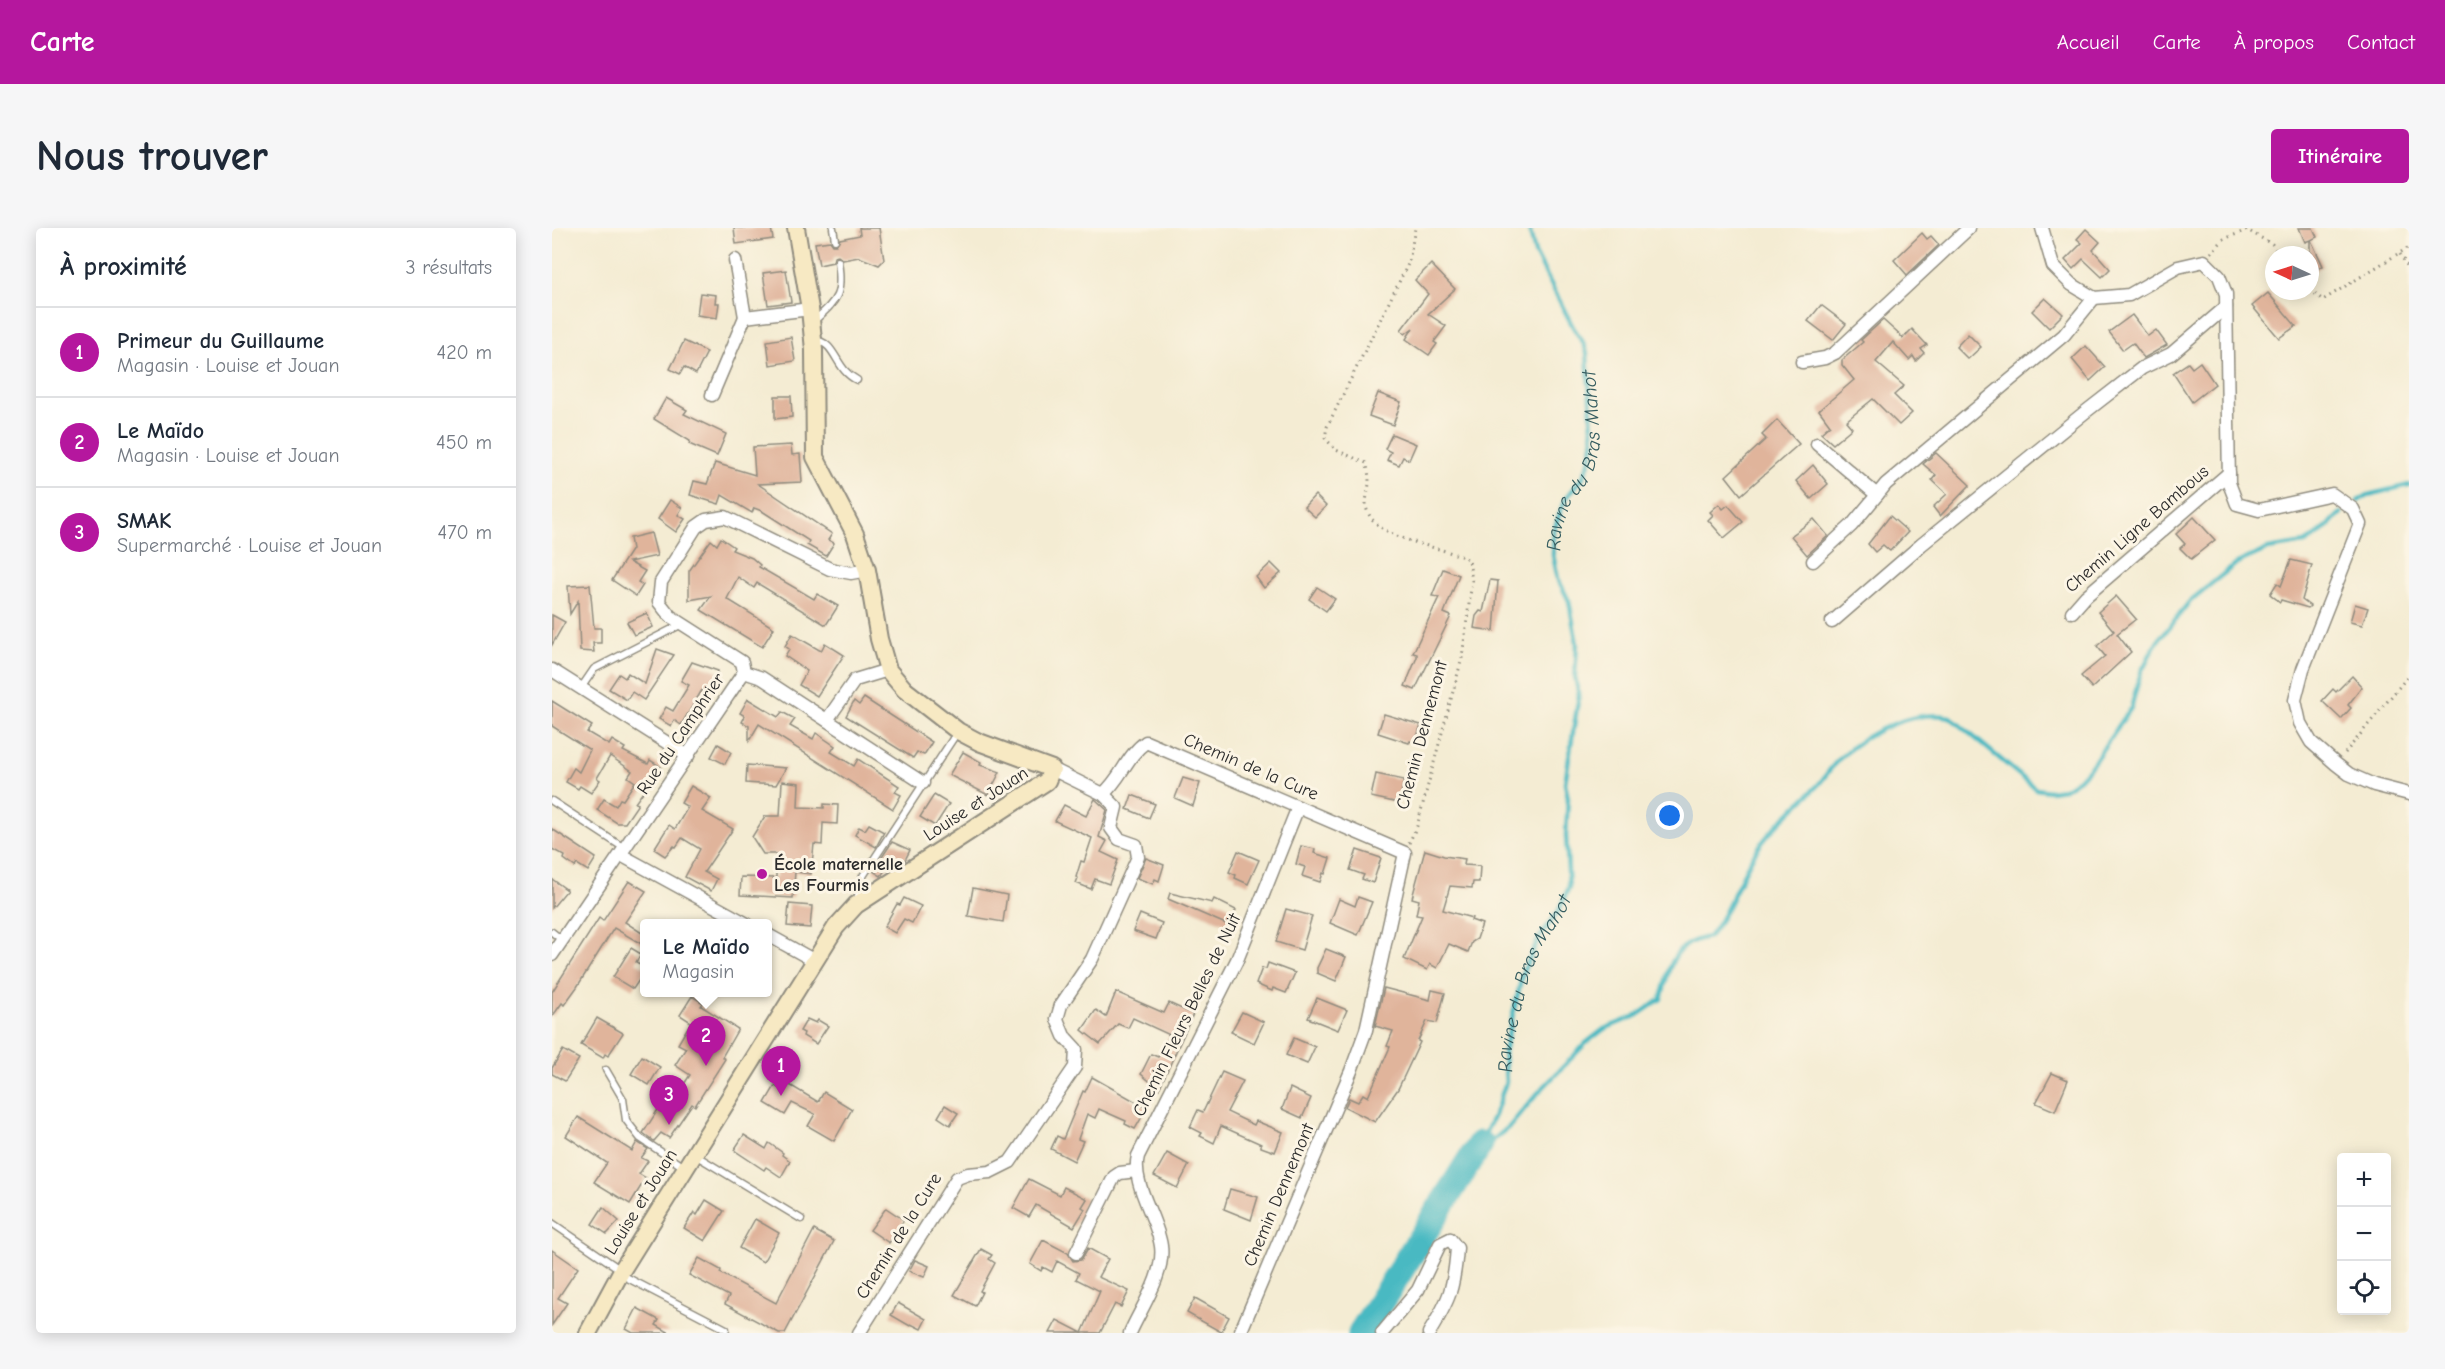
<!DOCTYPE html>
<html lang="fr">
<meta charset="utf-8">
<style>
body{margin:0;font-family:"Comic Neue",sans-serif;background:#f6f6f7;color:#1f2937}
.controls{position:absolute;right:18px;bottom:18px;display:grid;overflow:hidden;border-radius:6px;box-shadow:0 3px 15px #0003}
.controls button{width:54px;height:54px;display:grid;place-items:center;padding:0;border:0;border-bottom:2px solid #e0e1e3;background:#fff;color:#1f2937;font:30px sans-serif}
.compass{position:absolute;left:1713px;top:18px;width:54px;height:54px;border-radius:50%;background:#fff;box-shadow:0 3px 15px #0003;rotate:274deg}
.you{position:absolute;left:1118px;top:588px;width:21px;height:21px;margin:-15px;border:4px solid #fff;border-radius:50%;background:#1a73e8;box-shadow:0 0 0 9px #1a73e833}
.badge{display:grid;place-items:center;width:39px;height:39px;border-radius:50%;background:#b5179e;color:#fff;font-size:20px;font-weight:700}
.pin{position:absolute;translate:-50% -50px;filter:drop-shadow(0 2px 3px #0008)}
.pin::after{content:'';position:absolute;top:32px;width:21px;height:18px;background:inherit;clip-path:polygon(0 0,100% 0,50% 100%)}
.popup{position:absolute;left:88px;top:691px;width:132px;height:78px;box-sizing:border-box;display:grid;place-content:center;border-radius:6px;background:#fff;filter:drop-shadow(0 2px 4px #0005);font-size:20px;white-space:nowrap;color:#747a83}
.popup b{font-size:22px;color:#1f2937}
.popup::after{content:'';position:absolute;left:50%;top:100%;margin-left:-12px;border:12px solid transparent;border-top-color:#fff}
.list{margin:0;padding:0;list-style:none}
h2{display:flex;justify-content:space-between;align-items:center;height:78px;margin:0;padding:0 24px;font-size:26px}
h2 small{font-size:20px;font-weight:400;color:#747a83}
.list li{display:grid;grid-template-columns:39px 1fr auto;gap:18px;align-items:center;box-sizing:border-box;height:90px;padding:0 24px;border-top:2px solid #e0e1e3}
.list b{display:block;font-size:22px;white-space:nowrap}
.list p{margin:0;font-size:20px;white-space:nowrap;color:#747a83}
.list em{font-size:20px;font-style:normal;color:#747a83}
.icon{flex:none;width:33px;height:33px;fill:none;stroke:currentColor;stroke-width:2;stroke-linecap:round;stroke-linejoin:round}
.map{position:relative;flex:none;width:1857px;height:1105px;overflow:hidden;border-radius:6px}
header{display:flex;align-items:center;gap:36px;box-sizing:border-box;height:84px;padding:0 30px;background:#b5179e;color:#fff}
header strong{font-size:28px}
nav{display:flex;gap:33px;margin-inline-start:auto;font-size:21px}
.intro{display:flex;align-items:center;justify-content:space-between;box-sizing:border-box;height:144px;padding:0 36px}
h1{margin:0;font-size:42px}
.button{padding:15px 27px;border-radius:6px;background:#b5179e;color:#fff;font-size:21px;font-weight:700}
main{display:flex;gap:36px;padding:0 36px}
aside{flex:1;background:#fff;border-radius:6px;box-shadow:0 3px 15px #0003}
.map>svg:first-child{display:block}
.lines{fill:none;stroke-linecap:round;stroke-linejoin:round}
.stream{stroke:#4ab9c2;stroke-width:4.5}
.river{stroke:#4ab9c2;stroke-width:27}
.building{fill:#e0b49b}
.service-casing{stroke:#908c7f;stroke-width:9}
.minor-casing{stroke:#908c7f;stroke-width:15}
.secondary-casing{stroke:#908c7f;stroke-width:20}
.path{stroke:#908c7f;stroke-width:3;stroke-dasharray:1.5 4.5;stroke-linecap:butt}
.service{stroke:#fff;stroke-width:6}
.minor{stroke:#fff;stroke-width:12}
.secondary{stroke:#f7e9c3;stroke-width:16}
.poi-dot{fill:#b5179e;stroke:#fcf5e5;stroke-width:2}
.labels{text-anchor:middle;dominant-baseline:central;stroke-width:6;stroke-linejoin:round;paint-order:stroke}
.street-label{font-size:18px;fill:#2b2b2b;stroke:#fcf5e5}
.poi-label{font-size:18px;font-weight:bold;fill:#2b2b2b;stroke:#fcf5e5;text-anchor:start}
.water-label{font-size:20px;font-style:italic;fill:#365d60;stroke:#fcf5e5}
</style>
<header>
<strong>Carte</strong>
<nav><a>Accueil</a><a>Carte</a><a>À propos</a><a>Contact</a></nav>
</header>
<div class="intro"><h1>Nous trouver</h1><a class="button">Itinéraire</a></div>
<main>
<aside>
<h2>À proximité<small>3 résultats</small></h2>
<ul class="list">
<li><span class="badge">1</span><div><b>Primeur du Guillaume</b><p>Magasin · Louise et Jouan</p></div><em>420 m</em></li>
<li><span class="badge">2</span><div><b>Le Maïdo</b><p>Magasin · Louise et Jouan</p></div><em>450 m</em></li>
<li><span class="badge">3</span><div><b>SMAK</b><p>Supermarché · Louise et Jouan</p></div><em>470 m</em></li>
</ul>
</aside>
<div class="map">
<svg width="1857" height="1105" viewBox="0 0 1857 1105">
<rect width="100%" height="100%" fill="#fcf5e5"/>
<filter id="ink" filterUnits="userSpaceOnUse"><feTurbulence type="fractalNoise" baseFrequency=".0167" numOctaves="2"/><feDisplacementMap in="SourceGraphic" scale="12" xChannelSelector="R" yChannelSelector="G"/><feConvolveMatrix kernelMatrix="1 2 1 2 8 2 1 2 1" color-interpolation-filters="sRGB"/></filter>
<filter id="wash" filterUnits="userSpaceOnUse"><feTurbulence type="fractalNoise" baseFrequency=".008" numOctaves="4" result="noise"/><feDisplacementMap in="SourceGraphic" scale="24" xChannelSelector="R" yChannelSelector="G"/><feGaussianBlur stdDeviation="1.35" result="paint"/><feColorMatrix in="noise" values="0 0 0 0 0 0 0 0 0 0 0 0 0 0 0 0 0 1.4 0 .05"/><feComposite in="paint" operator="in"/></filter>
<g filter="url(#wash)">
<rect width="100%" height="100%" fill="#f4ecd3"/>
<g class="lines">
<g class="stream">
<polyline points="1806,273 1816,267 1857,257"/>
<path d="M928 916 941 912 958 898 985 866 1034 815 1052 801 1084 788 1109 771C1118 739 1119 715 1157 709 1177 684 1186 652 1203 625 1219 599 1245 579 1266 557 1274 548 1280 537 1289 529 1315 504 1362 481 1398 489L1484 561 1498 563 1512 561 1527 551 1539 538 1579 480 1589 444 1603 417 1638 373 1685 335 1716 321 1753 315 1767 306 1789 285"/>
<path id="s1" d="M928 916 944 883 954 854 952 824 971 744 987 710 1006 684 1017 659 1014 607 1016 570 1013 555 1027 467 1023 449 1025 416 1017 373 1006 351 1001 327 1002 302 1012 273 1031 249 1037 235 1041 216 1035 125 1032 116 1021 99 983 25 977 0"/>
</g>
<polyline class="river" points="809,1105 928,916"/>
</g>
<g id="blocks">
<g class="building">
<polygon points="182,0 219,0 221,11 184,16"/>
<polygon points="307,0 327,0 332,32 327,37 307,29 291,32 286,28 282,29 281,34 267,37 263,15 278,13 281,17 284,17 288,11 308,7"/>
<polygon points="1747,0 1761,0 1765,9 1759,12 1771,38 1758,44 1758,12 1753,14"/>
<polygon points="1534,1 1548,14 1541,22 1558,41 1550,49 1531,31 1521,41 1513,32 1530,15 1525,11"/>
<polygon points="1370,5 1375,11 1379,8 1387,17 1355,47 1342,32"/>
<polygon points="879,36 903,61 876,86 894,98 882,114 885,116 877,127 854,111 861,100 853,106 849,102 876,66 863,52"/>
<polygon points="234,42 239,74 216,77 211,45"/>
<polygon points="148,65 164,67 163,75 167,75 165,90 145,87"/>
<polygon points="1716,65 1744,98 1727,110 1700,78"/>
<polygon points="1493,70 1511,86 1497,100 1480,83"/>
<polygon points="1269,77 1294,96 1281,112 1256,93"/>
<polygon points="1580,87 1596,108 1604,102 1615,117 1592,130 1581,115 1571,122 1557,104"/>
<polygon points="1331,92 1351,110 1360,101 1375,117 1369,121 1372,125 1364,133 1361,128 1357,132 1341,114 1324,134 1352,158 1342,167 1360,185 1347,197 1321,171 1294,193 1300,200 1281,216 1269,205 1278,197 1267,182 1302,152 1290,137 1290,132 1311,114 1309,112"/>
<polygon points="1416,106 1429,119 1416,131 1404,119"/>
<polygon points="239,109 243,133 218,137 215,113"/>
<polygon points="132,113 155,124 144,146 132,139 128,146 118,141"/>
<polygon points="1534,118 1553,139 1538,153 1520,131"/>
<polygon points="1648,134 1663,156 1640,174 1621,145 1636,135 1640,140"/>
<polygon points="826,165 849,174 841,197 817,188"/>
<polygon points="223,168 239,168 240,189 223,191"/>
<polygon points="114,170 135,182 132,186 174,206 165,228 137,216 138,213 102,191"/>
<polygon points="1225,192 1247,216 1189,267 1174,248 1214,211 1210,207"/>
<polygon points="840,206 864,216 857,232 851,229 847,237 835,232 839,224 833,221"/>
<polygon points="239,217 240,227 248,226 250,254 206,256 280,306 276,312 282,315 274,328 255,317 257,313 210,283 202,280 200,285 170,267 167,276 138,267 142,253 155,256 163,235 203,247 201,219"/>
<polygon points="1384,225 1418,257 1388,288 1381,279 1395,266 1380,252 1384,247 1371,236"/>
<polygon points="1261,237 1276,256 1259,271 1244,253"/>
<polygon points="763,267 774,278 763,289 752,279"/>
<polygon points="118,272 130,280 126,287 133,291 124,304 106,291"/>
<polygon points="1167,276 1171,281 1176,277 1191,294 1172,310 1156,292 1161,287 1158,284"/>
<polygon points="1338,288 1356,304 1338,323 1331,317 1323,324 1316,316"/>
<polygon points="1642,289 1663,312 1639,331 1628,320 1633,316 1624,306"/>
<polygon points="1262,291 1276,308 1255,327 1239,308"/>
<polygon points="99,305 105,328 77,334 93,343 86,354 91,357 84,368 60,352 80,321 78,310"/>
<polygon points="169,310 182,319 180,322 200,330 208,337 207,339 262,371 265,366 286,378 274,397 205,355 202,360 186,349 175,371 222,400 210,419 149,382 159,368 137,372 137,343 159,312 165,317"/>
<polygon points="1739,332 1760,337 1750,372 1758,378 1756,380 1729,372 1728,374 1718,366 1725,355 1729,358"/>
<polygon points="719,335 729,345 712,360 704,349"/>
<polygon points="891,341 907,347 892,385 899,388 863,462 853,458 865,429 865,426 861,425 887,369 880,368"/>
<polygon points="938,352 946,353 942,403 922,400 924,388 928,383 931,384"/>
<polygon points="38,357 42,400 49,400 49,415 41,415 42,424 28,423 26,373 18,386 16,358"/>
<polygon points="765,359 783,371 774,383 757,371"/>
<polygon points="1564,368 1584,391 1565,406 1579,424 1540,460 1529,448 1553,428 1545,418 1562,403 1546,384"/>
<polygon points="1803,376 1816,380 1810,397 1798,394"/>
<polygon points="95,385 101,399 82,407 75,394"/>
<polygon points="0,387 13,394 0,417"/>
<polygon points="240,406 269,423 273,415 292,427 265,468 247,457 255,443 233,428 237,421 233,418"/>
<polygon points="105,421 122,427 92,472 80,464 75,472 57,461 67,446 73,450 76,445 93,456"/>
<polygon points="140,434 166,443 157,465 150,462 129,497 122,492 119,498 107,491 114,479 121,483 137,457 129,453"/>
<polygon points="1800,448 1810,459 1796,477 1799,480 1789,491 1770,473 1781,461 1784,464"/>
<polygon points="312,470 380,514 372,527 365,524 361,530 294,488 302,473 307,477"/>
<polygon points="196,471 226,489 230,484 243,491 238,498 261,511 264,505 283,518 279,524 302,538 306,531 347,558 343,564 349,567 341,581 207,496 197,513 197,498 190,494 193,488 188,485"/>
<polygon points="0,473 40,498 35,504 57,517 60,512 73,520 71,523 96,536 98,532 109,539 83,575 86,576 73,595 65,595 45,582 52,571 64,578 68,571 71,572 83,554 76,549 80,543 58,528 45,550 48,552 39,565 28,558 26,561 14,554 22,540 27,544 38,522 0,498"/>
<polygon points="832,486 869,497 863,515 858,513 857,515 826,505"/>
<polygon points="166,516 179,524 173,536 159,529"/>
<polygon points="411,524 429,534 428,537 448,544 436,567 397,547"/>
<polygon points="195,537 234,540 224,557 194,555"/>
<polygon points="824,546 852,552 847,575 819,569"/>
<polygon points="631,550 648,555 641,578 623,570"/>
<polygon points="230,553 247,555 246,579 272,580 272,576 286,577 285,596 271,595 270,617 262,616 259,646 243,644 241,670 188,667 189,649 224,650 224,626 211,626 200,609 213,588 228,588"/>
<polygon points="139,558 159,570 150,583 181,601 152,644 165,651 159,663 133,649 148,621 130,610 124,619 122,618 113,628 102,621 117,597 123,601 136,579 129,575"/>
<polygon points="382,567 397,576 383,598 368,589"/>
<polygon points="580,567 603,576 597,590 575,581"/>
<polygon points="543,571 555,582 547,609 555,613 549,624 566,632 557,656 543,651 539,661 524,655 526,650 524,649 529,633 532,634 540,610 503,593 512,577 534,588"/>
<polygon points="317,596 332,604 324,619 303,607 307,599 313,602"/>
<polygon points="0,601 44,630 36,643 25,636 23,639 12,631 13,628 0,621"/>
<polygon points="340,614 358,622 352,634 342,629 329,648 321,643"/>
<polygon points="749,618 763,621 762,625 778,630 773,646 771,645 768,654 750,648 753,639 744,636"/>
<polygon points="805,622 829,630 821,655 810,651 812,647 798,642"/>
<polygon points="873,622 892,628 913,631 912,637 928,638 927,654 921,654 920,660 898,658 891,682 920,690 919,692 930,696 925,711 920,714 916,724 897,716 885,740 878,736 875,742 852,731 870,688 864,687 867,672 860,670"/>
<polygon points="686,623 707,632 696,656 683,650 684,647 677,644"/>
<polygon points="594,630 612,637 607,653 603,651 601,656 585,650"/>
<polygon points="0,651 15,662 0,680"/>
<polygon points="77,653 94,663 73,694 93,707 93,718 62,700 25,759 12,777 10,775 0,789 0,764 47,690 51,693"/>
<polygon points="421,660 455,667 451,694 416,688"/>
<polygon points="618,665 660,675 662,671 684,682 676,697 616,671"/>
<polygon points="806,669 820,674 806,707 778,695 787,671 803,678"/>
<polygon points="352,670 369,678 360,695 352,691 343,705 332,699 345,676 348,677"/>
<polygon points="237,676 260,678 258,700 235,698"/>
<polygon points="734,681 760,688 750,722 724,714"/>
<polygon points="588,686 610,695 604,711 581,703"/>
<polygon points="79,720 89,726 84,734 93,739 93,743 81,761 61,749"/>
<polygon points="774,721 794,729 784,753 765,745 765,740"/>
<polygon points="716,735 743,745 734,765 721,760 720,763 704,756 710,740 714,741"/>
<polygon points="832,760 878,772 880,762 893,765 885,795 875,793 866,813 868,814 846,861 823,894 793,879 797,870 806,874 811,866 816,869 838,819 835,818 841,803 823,798"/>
<polygon points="564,764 612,785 617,775 641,786 607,861 589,846 599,826 606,829 618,807 581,790 576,800 566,796 548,816 530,802 544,782 554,789"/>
<polygon points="140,768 151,775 149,778 186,801 170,829 173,831 143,878 140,876 117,910 109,905 102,913 91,905 107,880 114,884 138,847 123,837 134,820 126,816 139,794 128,787"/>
<polygon points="765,770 795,782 786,802 756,790"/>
<polygon points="690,784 712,794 702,815 679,804"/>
<polygon points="45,790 71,805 56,828 53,826 51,830 29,817"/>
<polygon points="255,791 264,795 266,792 276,798 264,816 251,808 252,805 248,803"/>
<polygon points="742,810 763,819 755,836 734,827"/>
<polygon points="11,822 27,831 13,853 0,846 0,840"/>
<polygon points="90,828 108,839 97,857 79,846"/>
<polygon points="670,844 691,853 675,884 702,897 704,893 731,904 723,924 709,919 709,916 669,898 662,915 648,908 650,905 638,899 646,882 651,884"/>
<polygon points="1500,845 1516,852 1503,883 1484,875"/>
<polygon points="540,849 595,880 583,901 573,896 574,893 547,881 543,890 535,886 526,911 531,913 522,933 499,921 505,908 511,911 531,863 533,864"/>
<polygon points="231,853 266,874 272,864 300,881 282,913 256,898 263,886 240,875 233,887 213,875 223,858 226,860"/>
<polygon points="738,860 759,870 750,890 730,881"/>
<polygon points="393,877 406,885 398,897 386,889"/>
<polygon points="26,889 80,923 85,914 96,921 89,930 96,933 87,946 94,950 78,976 42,954 55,935 14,908"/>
<polygon points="192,907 214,921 217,915 231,925 230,927 238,933 229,949 214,939 212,942 182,922"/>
<polygon points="615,925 637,937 625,960 602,948"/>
<polygon points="477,951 508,967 512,959 535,971 530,979 533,981 522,999 484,977 477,989 461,980"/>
<polygon points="678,961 706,969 699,992 672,981"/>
<polygon points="154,972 172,983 153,1013 132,1000 142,984 145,987"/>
<polygon points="51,979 67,993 55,1006 40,996"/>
<polygon points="334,980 352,992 337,1015 318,1002"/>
<polygon points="203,991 227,1005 211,1034 187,1020"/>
<polygon points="262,1002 282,1013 233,1105 227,1105 173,1076 177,1068 137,1047 147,1030 169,1042 168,1045 224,1075"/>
<polygon points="491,1012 516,1025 521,1033 529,1032 536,1020 556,1031 546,1049 577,1063 569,1079 563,1076 548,1105 498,1105 505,1092 530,1105 548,1063 524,1051 527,1045 505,1033 500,1044 491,1039 489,1043 478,1036"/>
<polygon points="429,1021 440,1027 437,1031 443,1035 428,1063 430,1064 423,1078 402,1067"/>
<polygon points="0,1022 26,1040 6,1070 15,1075 0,1097"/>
<polygon points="363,1032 377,1038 372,1049 357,1043"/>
<polygon points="643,1070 677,1089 669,1104 635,1085"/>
<polygon points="346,1075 374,1091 369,1101 359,1096 358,1098 339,1087"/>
<polygon points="85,1080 107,1092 104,1097 118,1105 81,1105 74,1101"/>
</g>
</g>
</g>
<g filter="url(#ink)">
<use href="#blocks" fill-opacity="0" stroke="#908c7f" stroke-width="1.5"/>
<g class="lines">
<defs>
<g id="service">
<polyline points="281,0 283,12"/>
<path d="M262 93C286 71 291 67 286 33"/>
<path d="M262 112C285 114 282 141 305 152"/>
<polyline points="29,460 42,441 130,396"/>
<polyline points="0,573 72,620"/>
<polyline points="305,671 311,648 406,503"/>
<polyline points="0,704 10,712"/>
<polyline points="54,842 71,871 74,892 88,910 133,940"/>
<polyline points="143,927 249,991"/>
<polyline points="0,995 69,1042"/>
<polyline points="68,1046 174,1101"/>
</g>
<g id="minor">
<polyline points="1490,0 1501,38 1519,56 1542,70 1577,67 1626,39 1652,33 1667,48 1674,66 1677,255 1685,276 1707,282 1780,266 1801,281 1808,296 1751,441 1743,472 1748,495 1759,514 1784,536 1797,546 1822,557 1857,566"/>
<polyline points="183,32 193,89"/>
<polyline points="1250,134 1273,130 1283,125 1417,0"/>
<polyline points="160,167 193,89 258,81"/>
<polyline points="1265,216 1325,267 1334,256 1512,107 1542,70"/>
<polyline points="1261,333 1300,297 1325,267"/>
<polyline points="1520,384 1534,368 1677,245"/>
<polyline points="1280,394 1369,317 1532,185 1590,140 1619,126 1674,79"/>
<polyline points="0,442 136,528"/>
<polyline points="192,444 210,450 371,555"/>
<polyline points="275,492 303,452 336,442"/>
<path d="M551 566C569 551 575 527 594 514L853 625 814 802 799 843 688 1105"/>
<polyline points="69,627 195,696"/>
<polyline points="216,707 263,733"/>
<polyline points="0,727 192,444 190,434 118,388 107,374 109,354 144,299 154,292 173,289 278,341 299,345 315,342"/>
<polyline points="524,1025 562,949 568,945 584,943"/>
<polyline points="307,1105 405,950 416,946 438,944 458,934 523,839 524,821 512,808 505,791 509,777 540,731 586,629 584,617 567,611 559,600 564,579 551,566 500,541"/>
<path d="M578 1105C589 1080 613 1046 609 1018 605 989 579 956 586 928L685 732 746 579"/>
<path d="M830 1105 866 1062 888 1016 898 1011 905 1020C902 1060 898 1071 877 1105"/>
</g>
<polyline id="secondary" points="36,1105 70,1042 284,699 304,677 495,553 500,541 427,514 406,503 353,462 336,442 327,411 315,342 303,306 263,229 262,122 258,81 244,0"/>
</defs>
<use href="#service" class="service-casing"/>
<use href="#minor" class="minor-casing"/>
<use href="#secondary" class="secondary-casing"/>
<g class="path">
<polyline points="1659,25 1672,11 1695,2 1720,16 1727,27"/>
<polyline points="1848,26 1857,41"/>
<polyline points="1758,62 1771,72 1857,19"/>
<polyline points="1793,525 1857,447"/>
<path d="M857 615 865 598 910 430 920 353 917 332C890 317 826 314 815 282 812 274 817 262 817 254 817 248 816 241 814 235L784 222 773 210 775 199 857 34 863 0"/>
</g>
<use href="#service" class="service"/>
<use href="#minor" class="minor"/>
<use href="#secondary" class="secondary"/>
</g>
</g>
<circle class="poi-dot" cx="210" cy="646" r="6"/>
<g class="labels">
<g class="street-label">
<text transform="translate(1585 301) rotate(-41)">Chemin Ligne Bambous</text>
<text transform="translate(129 506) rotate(-56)">Rue du Camphrier</text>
<text transform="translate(870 507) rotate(-75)">Chemin Dennemont</text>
<text transform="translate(699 539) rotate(23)">Chemin de la Cure</text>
<text transform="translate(424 576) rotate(-33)">Louise et Jouan</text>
<text transform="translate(635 787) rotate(-64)">Chemin Fleurs Belles de Nuit</text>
<text transform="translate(727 967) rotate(-67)">Chemin Dennemont</text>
<text transform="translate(89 974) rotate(-58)">Louise et Jouan</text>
<text transform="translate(347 1008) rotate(-58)">Chemin de la Cure</text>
</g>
<g class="poi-label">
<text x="222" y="636">École maternelle<tspan x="222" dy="21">Les Fourmis</tspan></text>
</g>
<g class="water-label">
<text stroke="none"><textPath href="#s1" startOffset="714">Ravine du Bras Mahot</textPath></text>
<text stroke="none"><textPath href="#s1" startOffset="172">Ravine du Bras Mahot</textPath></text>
</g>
</g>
</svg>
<div class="controls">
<button>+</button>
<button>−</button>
<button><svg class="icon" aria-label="locate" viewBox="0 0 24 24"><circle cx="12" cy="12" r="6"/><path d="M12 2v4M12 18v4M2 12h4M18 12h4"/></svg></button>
</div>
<svg class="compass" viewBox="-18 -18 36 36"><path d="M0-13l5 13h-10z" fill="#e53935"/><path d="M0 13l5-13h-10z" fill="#747a83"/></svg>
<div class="you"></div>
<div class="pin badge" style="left:229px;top:868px">1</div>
<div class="pin badge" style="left:154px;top:838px">2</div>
<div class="popup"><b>Le Maïdo</b>Magasin</div>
<div class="pin badge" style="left:117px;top:897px">3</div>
</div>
</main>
